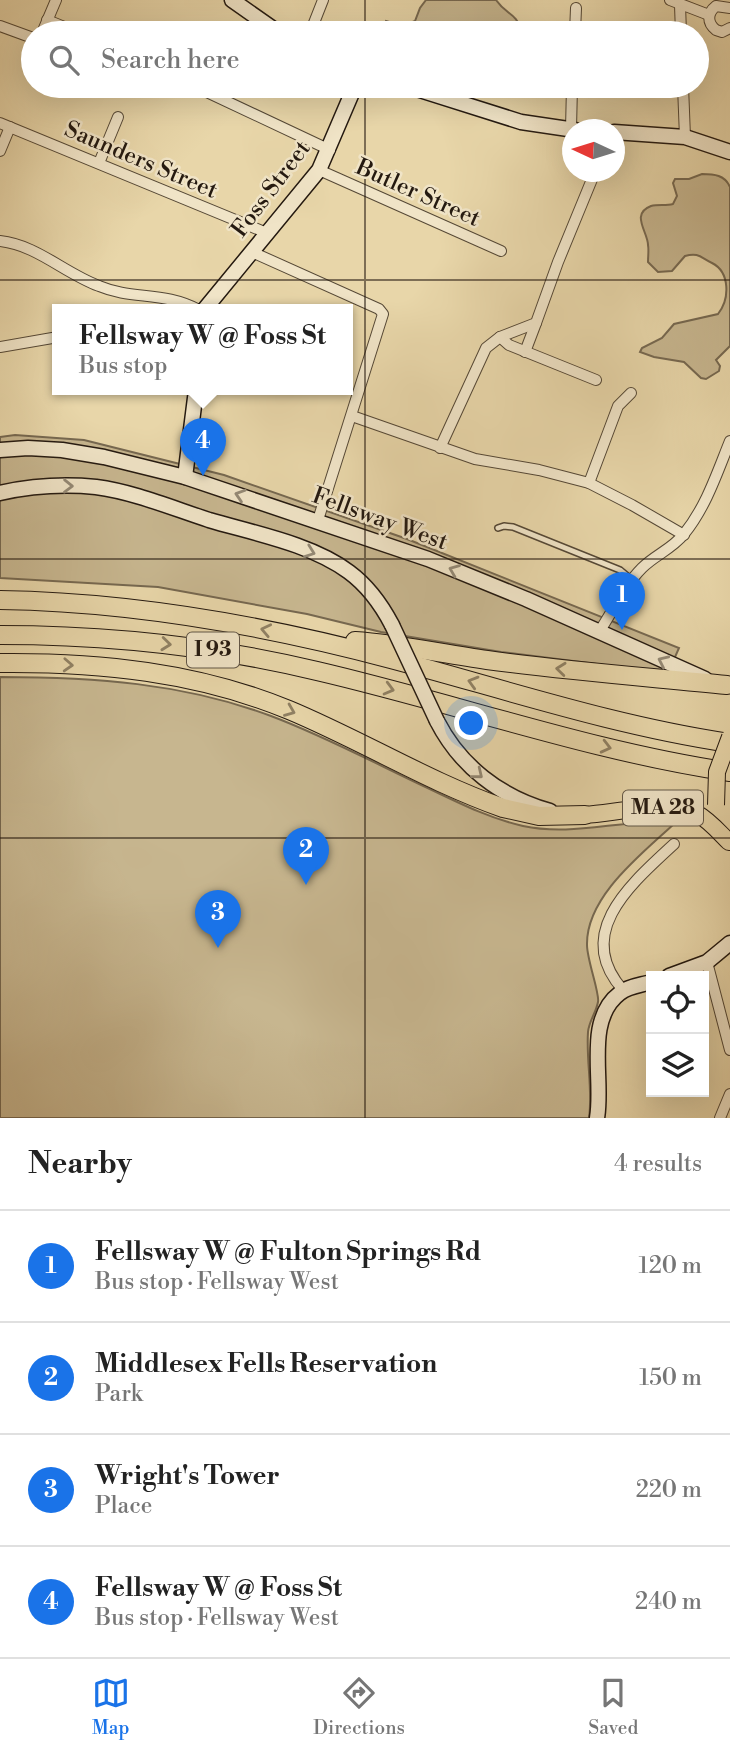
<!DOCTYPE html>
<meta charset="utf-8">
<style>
body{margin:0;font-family:"Libre Bodoni",serif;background:#f6f6f6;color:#222}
.controls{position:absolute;right:21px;bottom:21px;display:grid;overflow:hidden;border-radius:0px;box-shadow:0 7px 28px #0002}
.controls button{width:63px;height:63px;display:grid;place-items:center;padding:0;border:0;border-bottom:2px solid #e0e0e0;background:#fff;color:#222;font:35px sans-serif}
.compass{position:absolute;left:562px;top:119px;width:63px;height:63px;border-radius:50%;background:#fff;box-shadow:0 7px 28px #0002;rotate:274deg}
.you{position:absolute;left:472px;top:724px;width:24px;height:24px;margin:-18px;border:5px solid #fff;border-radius:50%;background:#1a73e8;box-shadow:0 0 0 10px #1a73e833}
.badge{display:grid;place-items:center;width:46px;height:46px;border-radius:50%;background:#1a73e8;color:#fff;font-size:23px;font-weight:700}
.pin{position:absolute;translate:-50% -58px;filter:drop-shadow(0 2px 4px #0008)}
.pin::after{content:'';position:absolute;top:37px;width:24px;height:21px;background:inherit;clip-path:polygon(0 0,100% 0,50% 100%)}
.popup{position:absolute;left:52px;top:304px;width:301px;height:91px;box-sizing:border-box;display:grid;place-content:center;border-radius:0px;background:#fff;filter:drop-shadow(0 2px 5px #0005);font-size:23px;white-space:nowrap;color:#767676}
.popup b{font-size:26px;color:#222}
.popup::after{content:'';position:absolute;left:50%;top:100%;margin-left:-14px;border:14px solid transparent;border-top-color:#fff}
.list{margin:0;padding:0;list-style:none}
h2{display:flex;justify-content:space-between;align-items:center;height:91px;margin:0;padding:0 28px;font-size:30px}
h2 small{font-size:23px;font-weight:400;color:#767676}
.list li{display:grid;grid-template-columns:46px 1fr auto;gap:21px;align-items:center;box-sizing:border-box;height:112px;padding:0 28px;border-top:2px solid #e0e0e0}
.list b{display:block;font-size:26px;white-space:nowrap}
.list p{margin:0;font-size:23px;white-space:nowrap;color:#767676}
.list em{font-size:23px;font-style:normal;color:#767676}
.icon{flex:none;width:38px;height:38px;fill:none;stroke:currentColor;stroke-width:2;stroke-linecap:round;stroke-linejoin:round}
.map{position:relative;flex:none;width:730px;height:1118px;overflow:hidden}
.search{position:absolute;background:#fff;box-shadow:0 7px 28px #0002;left:21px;right:21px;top:21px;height:77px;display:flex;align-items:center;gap:18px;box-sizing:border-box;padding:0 24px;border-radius:38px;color:#767676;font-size:26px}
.sheet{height:539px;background:#fff}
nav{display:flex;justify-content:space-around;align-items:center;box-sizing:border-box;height:98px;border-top:2px solid #e0e0e0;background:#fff;font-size:19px;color:#767676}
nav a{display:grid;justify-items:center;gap:4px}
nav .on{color:#1a73e8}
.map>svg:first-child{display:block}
.green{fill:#c7b68f;stroke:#766850;stroke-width:2}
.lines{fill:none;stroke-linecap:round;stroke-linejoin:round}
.lane-casing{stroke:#554836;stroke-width:8}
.street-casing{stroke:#554836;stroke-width:12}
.secondary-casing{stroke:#241910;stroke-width:17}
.primary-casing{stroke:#241910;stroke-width:18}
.highway-casing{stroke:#241910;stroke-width:20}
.lane{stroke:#f0e4c7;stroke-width:5}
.street{stroke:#f0e4c7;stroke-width:10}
.secondary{stroke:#f0e4c7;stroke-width:14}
.primary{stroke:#e8d6a9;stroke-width:16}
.highway{stroke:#e8d6a9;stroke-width:18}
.secondary-bridge-casing{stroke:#241910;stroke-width:17;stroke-linecap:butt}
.primary-bridge-casing{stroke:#241910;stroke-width:18;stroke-linecap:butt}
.secondary-bridge{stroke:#f0e4c7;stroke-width:14}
.primary-bridge{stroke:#e8d6a9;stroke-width:16}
.oneway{stroke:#948975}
.oneway2{stroke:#908164}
.grid{fill:none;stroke:#241910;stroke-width:2;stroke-opacity:0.55}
.labels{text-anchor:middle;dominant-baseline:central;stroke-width:5;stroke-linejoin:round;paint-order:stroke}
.shield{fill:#f0e4c7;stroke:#615647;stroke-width:2}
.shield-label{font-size:21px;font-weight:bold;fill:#241910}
.street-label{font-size:23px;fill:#241910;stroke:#f0e4c7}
</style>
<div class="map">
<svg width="730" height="1118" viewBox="0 0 730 1118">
<rect width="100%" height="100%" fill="#e8d6a9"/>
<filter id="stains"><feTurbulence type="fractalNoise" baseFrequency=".00286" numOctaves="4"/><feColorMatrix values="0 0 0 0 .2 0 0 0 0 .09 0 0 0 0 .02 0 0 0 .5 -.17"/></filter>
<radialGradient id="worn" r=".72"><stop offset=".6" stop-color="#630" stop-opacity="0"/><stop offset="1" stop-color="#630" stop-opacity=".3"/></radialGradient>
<g class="green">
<path d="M426 0H496C507 16 516 11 522 33H382L386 21 403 26 415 21 420 8Z"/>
<path d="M702 174C714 174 725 175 730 187V346L716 360 720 366 719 371 706 379 701 378 684 362 654 357 640 352 642 348 662 338 674 324 718 314C730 299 730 272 712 263 701 258 699 252 685 256L672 271 658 272 648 262C648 256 649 250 648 245 648 232 630 214 651 206 658 204 666 206 673 204L677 196 673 183 675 179H689Z"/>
<polygon points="15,435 84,440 224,475 407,539 679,648 668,673 501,652 381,632 307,614 158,587 0,578 0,437"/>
<path d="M0 677C93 677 183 683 271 716 327 737 380 766 434 791 463 805 492 819 523 826 575 837 624 818 675 823 643 853 586 896 587 945 587 960 600 994 598 1002 596 1013 589 1021 588 1032 586 1061 593 1090 589 1118H0Z"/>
</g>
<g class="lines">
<defs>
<polyline id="lane" points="498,528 504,526 513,527 620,570 632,580"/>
<g id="street">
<polyline points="670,0 709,15"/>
<polyline points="680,5 681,33"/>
<path d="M730 8 716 6C707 13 707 23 716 30L722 32 730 28"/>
<polyline points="47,20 79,33"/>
<polyline points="0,26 33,38"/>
<polyline points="42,33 56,0"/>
<polyline points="310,33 323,0"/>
<polyline points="575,33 576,8"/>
<polyline points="194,86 330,150"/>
<polyline points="683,86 685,137"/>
<polyline points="0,123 267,233"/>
<polyline points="571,129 572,86"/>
<polyline points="0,151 10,127"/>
<polyline points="99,163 118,117"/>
<polyline points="319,170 501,251"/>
<path d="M0 241C37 245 64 273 99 286 132 300 164 291 199 310"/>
<polyline points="252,252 379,309 383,314 318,520"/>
<polyline points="500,337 509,345 596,380"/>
<polyline points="0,347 58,337"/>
<polyline points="525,352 536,323"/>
<polyline points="352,416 475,459 539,470 589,483 632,505 684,535"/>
<polyline points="440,448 486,348 500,337 536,323 558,262 595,172"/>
<polyline points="589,483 618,406 631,393"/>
<path d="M599 632C613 611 624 586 642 568 655 555 672 549 684 534 706 507 717 473 730 441"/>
<polyline points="707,962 730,1050"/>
<path d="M623 990C572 933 632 883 674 844"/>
<polyline points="720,1118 730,1094"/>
</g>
<g id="secondary">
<polyline points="232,0 279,33"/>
<polyline points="407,86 521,122 575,130"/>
<polyline points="614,132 685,137 730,152"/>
<polyline points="204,310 319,170 355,86"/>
<polyline points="0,450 28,448 62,450 104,457 185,477 428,559 526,599 705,679"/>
<polyline points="185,477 196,390"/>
<path d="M0 493C31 486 64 484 96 487 134 492 172 508 209 520 253 533 312 544 349 572 368 586 381 604 392 625"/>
<path d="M437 721C460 766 500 797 550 811"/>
<polyline points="669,976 707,962 730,943"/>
<path d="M597 1118C604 1079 584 1020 620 993 628 986 642 985 651 982"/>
</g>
<path id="primary" d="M585 815C616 813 667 800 696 813 709 820 719 832 729 842"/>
<g id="highway">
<path d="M0 600C133 602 263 625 391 659 504 689 615 726 730 743"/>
<path d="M0 635C107 635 213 646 317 671 455 703 589 751 730 772"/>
<path d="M355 641C400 644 443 654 487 660 567 671 647 677 727 685"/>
<path d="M0 663C98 662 197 672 289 710 361 740 429 782 503 808L539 816 585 815"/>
</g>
</defs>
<use href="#lane" class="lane-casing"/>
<use href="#street" class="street-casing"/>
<use href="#secondary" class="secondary-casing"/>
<use href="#primary" class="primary-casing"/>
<use href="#highway" class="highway-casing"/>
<use href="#lane" class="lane"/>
<use href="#street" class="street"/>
<use href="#secondary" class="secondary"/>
<use href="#primary" class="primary"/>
<use href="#highway" class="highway"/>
<defs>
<polyline id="secondary-bridge" points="392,625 437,721"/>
<polyline id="primary-bridge" points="716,805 717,772 730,737"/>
</defs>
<use href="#secondary-bridge" class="secondary-bridge-casing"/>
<use href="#primary-bridge" class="primary-bridge-casing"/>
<use href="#secondary-bridge" class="secondary-bridge"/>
<use href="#primary-bridge" class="primary-bridge"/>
</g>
<defs><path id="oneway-chevron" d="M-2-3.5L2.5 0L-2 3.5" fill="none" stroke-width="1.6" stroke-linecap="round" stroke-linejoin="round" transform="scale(1.75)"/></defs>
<g class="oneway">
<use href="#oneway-chevron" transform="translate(68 486) rotate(1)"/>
<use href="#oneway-chevron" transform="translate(240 495) rotate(-162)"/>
<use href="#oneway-chevron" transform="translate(310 552) rotate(20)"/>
<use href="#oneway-chevron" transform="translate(454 570) rotate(-158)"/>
<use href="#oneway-chevron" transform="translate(663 661) rotate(-155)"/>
<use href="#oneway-chevron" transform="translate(478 774) rotate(39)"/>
</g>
<g class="oneway2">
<use href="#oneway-chevron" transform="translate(266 630) rotate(-168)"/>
<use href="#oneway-chevron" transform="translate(166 644) rotate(6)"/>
<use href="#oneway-chevron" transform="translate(68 665) rotate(3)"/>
<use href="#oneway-chevron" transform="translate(561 669) rotate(-174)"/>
<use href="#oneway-chevron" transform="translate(473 682) rotate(-164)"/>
<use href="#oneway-chevron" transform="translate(389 689) rotate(15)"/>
<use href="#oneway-chevron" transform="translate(290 711) rotate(22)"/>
<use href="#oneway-chevron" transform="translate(606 747) rotate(14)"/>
</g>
<path class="grid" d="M365 0V33M365 86V1118M0 280H730M0 559H730M0 838H730"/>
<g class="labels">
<g class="shield">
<rect x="187" y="632.5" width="52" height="35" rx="5"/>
<rect x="623" y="790.5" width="80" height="35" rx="5"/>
</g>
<g class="shield-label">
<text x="213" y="650">I 93</text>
<text x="663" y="808">MA 28</text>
</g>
<g class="street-label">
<text transform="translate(141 160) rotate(23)">Saunders Street</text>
<text transform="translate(271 189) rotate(-53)">Foss Street</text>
<text transform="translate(418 193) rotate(24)">Butler Street</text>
<text transform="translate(380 519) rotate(20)">Fellsway West</text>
</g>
</g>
<rect width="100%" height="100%" filter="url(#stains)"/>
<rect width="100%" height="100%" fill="url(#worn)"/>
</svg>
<div class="controls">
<button><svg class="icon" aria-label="locate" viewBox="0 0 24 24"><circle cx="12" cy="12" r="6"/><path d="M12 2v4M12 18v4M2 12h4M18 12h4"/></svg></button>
<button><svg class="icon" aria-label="layers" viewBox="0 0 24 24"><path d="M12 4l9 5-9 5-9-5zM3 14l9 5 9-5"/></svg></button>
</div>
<svg class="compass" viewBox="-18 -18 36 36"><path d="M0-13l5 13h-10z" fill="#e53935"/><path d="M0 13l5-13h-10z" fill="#767676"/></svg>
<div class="you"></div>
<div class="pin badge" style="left:622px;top:630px">1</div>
<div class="pin badge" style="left:306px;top:885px">2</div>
<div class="pin badge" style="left:218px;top:948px">3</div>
<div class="pin badge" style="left:203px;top:476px">4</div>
<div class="popup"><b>Fellsway W @ Foss St</b>Bus stop</div>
<div class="search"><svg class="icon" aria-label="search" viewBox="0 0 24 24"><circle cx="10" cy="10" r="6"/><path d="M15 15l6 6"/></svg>Search here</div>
</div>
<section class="sheet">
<h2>Nearby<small>4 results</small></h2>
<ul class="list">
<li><span class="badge">1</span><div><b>Fellsway W @ Fulton Springs Rd</b><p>Bus stop · Fellsway West</p></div><em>120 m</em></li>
<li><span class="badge">2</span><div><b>Middlesex Fells Reservation</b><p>Park</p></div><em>150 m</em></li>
<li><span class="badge">3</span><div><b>Wright's Tower</b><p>Place</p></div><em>220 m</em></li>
<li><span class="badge">4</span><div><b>Fellsway W @ Foss St</b><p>Bus stop · Fellsway West</p></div><em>240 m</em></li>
</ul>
</section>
<nav>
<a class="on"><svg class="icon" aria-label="map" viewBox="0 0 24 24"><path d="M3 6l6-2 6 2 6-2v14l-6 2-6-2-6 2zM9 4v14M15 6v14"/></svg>Map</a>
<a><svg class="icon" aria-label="directions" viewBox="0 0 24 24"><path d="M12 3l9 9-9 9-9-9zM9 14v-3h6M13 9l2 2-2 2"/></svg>Directions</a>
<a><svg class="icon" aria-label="saved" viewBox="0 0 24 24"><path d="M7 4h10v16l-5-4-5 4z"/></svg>Saved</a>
</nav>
